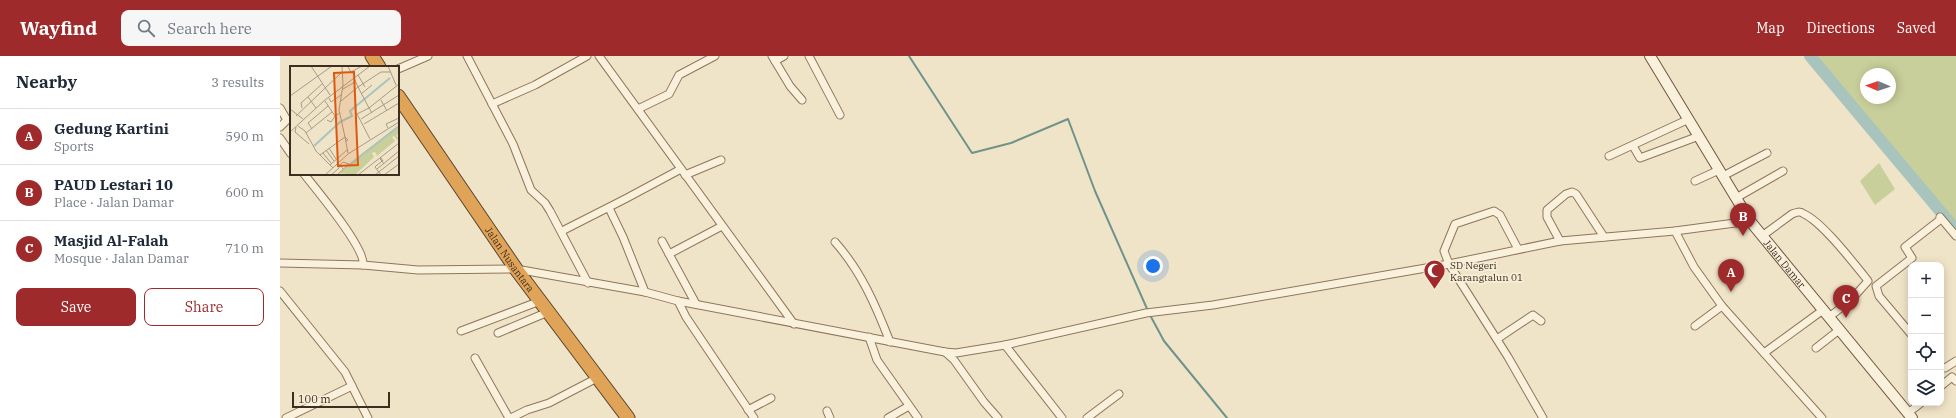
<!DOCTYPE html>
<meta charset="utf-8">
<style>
body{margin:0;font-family:"IBM Plex Serif",serif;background:#f6f6f7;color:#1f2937}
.controls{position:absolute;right:12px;bottom:12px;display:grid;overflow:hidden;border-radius:8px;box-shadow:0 2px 10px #0003}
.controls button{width:36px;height:36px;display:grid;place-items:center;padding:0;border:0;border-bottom:1px solid #e0e1e3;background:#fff;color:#1f2937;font:20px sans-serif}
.compass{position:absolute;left:1580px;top:12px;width:36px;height:36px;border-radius:50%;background:#fff;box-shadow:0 2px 10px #0003;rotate:272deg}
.scale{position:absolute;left:12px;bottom:10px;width:98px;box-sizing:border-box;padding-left:4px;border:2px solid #3d2e20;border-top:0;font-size:11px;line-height:14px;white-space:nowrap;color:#3d2e20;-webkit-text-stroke:3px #f7eed8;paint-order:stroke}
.you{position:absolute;left:873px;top:210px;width:14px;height:14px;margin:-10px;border:3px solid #fff;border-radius:50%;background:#1a73e8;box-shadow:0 0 0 6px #1a73e833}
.badge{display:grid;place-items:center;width:26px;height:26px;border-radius:50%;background:#9e2a2b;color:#fff;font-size:13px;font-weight:700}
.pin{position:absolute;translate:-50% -33px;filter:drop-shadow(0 1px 2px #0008)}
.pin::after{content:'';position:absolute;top:21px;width:14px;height:12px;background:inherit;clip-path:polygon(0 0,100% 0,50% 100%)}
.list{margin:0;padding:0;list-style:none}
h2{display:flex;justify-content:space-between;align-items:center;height:52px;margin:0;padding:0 16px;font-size:17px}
h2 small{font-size:13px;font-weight:400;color:#747a83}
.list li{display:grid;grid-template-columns:26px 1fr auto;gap:12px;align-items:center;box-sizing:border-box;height:56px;padding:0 16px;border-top:1px solid #e0e1e3}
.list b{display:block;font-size:15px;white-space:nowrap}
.list p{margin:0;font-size:13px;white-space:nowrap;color:#747a83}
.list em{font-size:13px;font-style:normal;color:#747a83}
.actions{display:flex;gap:8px;padding:12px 16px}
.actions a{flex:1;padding:9px 0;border:1px solid #9e2a2b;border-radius:8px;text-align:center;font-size:14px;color:#9e2a2b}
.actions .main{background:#9e2a2b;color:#fff}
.icon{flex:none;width:22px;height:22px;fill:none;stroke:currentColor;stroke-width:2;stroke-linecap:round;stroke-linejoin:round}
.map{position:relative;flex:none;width:1676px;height:362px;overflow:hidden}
header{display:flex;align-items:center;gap:24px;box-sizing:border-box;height:56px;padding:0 20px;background:#9e2a2b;color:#fff}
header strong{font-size:19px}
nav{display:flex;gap:22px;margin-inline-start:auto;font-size:14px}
.search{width:280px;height:36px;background:#f6f6f7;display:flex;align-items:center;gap:10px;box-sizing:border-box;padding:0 14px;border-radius:8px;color:#747a83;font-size:15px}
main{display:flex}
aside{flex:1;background:#fff}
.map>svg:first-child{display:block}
.green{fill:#c9cf9b;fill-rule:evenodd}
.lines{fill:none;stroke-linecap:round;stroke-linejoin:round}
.stream{stroke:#6f938a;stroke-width:2}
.river{stroke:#a9c4bc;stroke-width:12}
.street-casing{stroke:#8d765c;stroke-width:9}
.secondary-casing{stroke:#6f573f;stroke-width:12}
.highway-casing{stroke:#5b4430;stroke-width:15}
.street{stroke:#faf1dc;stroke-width:7}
.secondary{stroke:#faf1dc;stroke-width:10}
.highway{stroke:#e0a458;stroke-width:13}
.labels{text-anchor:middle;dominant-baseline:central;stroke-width:3.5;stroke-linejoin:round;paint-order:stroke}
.street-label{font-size:10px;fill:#3d2e20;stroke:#f7eed8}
.poi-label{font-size:10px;fill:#3d2e20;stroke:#f7eed8;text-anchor:start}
.inset-river{fill:none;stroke:#a9c4bc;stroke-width:2}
.inset-road{fill:none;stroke:#a89b85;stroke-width:1}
.view{fill:#df570d;fill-opacity:0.15;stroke:#df570d;stroke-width:2}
.inset-edge{fill:none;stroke:#3d2e20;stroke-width:2}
</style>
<header>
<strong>Wayfind</strong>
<div class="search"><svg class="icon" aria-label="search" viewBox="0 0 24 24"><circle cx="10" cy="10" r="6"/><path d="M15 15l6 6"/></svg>Search here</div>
<nav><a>Map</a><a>Directions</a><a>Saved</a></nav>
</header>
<main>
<aside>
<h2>Nearby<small>3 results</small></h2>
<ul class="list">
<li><span class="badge">A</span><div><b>Gedung Kartini</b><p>Sports</p></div><em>590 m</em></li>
<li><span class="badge">B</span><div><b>PAUD Lestari 10</b><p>Place · Jalan Damar</p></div><em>600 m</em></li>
<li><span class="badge">C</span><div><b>Masjid Al-Falah</b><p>Mosque · Jalan Damar</p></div><em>710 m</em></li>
</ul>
<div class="actions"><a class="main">Save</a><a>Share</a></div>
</aside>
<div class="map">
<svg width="1676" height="362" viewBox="0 0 1676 362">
<rect width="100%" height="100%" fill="#f0e4c8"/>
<g class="green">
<path d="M1536 0H1676V169ZM1586 18H1610V42H1586Z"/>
<polygon points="1599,107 1615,133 1595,149 1580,125"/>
</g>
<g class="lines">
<g class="stream">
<polyline points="629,0 692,97 731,87 788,63 815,135 868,255"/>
<polyline points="870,259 884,285 947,362"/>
</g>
<polyline class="river" points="1530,0 1676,174"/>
<defs>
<g id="street">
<polyline points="187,0 233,88 251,134 265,147 270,155 308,227"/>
<polyline points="319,0 514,268"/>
<polyline points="492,0 510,30 522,44"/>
<polyline points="529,0 560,59"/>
<polyline points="495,5 504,0"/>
<polyline points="118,13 148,0"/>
<polyline points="212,48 255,29 307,0"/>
<polyline points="0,52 7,64 0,71"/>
<polyline points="358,53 389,38 399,19 435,0"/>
<polyline points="0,82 11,98"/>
<polyline points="1353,90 1360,102 1419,80"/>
<polyline points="1329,100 1409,63"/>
<path d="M24 118C36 133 86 193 83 209"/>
<polyline points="405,119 441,104"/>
<polyline points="1443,120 1487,97"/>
<polyline points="1415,125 1439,114"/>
<polyline points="1456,142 1503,115"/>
<polyline points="329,152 343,181 365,236"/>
<polyline points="1660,161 1676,180"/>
<polyline points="282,175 345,143 401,113"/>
<polyline points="1395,175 1414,211 1442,250 1542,362"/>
<path d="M1482 180 1512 158C1517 156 1520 155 1524 158 1542 166 1572 205 1585 221L1588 225 1570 245 1549 261"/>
<polyline points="382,185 389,198 442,170"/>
<polyline points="1280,185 1267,161 1267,154 1286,138 1292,136 1296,138 1324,181"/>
<path d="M555 186C581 215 596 250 610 286"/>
<polyline points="389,198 416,248"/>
<polyline points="0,207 83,209 138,214 236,213 365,236 398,245 665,296 676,297 725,289 866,257 933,249 1169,208 1164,195 1175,168 1214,155 1220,159 1238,193"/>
<polyline points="0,235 65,316 88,362"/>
<polyline points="398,245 406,261 474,362"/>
<polyline points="1415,270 1442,250"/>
<polyline points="181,275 260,245"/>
<polyline points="218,277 268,256"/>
<polyline points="1631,278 1599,240 1596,230 1632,202 1625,191 1661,163"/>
<polyline points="589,281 597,304 638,362"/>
<polyline points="1217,283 1253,259 1261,265"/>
<polyline points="725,289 782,362"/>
<polyline points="1536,292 1559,274"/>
<polyline points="665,296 674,304 704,346 718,362"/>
<polyline points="1484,297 1543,254"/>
<polyline points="195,302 229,362"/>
<polyline points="1661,311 1665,312 1676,305"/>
<polyline points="1661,330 1672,321 1676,325"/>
<polyline points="468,354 491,342"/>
<polyline points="547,355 550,362"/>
<polyline points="1628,357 1641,347"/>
<polyline points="6,362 72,330"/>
<polyline points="231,362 247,354 269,347 317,322"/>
<polyline points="608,362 629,350"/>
<polyline points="807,362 839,338"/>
<polyline points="1263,362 1228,301 1169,208 1280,185 1395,175 1470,165"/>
</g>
<g id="secondary">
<path id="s1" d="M1370 0 1470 165 1632 362"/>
</g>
<g id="highway">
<polyline points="92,0 99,11"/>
<path id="s2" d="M118 40 236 213 348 362"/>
</g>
</defs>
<use href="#street" class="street-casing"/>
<use href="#secondary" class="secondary-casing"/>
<use href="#highway" class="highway-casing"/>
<use href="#street" class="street"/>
<use href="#secondary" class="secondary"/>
<use href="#highway" class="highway"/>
</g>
<defs>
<symbol id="mosque-pin" viewBox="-11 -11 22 30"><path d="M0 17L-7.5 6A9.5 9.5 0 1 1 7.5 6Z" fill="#9e2a2b" stroke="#f7eed8"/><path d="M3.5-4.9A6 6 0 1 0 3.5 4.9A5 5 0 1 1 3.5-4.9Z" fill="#fff"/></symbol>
</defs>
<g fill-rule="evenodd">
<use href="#mosque-pin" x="1142" y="202" width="25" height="34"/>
</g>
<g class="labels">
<g class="street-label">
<text stroke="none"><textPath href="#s2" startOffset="198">Jalan Nusantara</textPath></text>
<text stroke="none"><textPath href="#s1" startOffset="248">Jalan Damar</textPath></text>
</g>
<g class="poi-label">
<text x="1170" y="209">SD Negeri<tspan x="1170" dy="12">Karangtalun 01</tspan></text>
</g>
</g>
<g transform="translate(10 10)">
<rect width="109" height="109" fill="#f0e4c8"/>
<path d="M108 61 109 67 106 70 109 72 107 74 104 70 102 71 105 75 87 90 85 86 82 87 84 91 65 109 49 107 74 86Z" fill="#c9cf9b"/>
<path class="inset-river" d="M24 80 50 56 62 50 60 45 100 12M59 99 109 60"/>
<path class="inset-road" d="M21 0 40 29M52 0 53 19 49 44 55 71 58 74 56 75M98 0 106 19M58 1 61 6 72 0M68 9 75 21M53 23 65 16M71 28 82 19M0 30 42 0M18 31 26 42M39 32 41 36 51 29M91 34 97 45M35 35 45 50 50 47M51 35 68 21 64 12M12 42 11 37 32 18M0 43 13 53M82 47 79 42 109 18M6 50 53 5M71 53 109 29M37 54 41 56 45 50 47 53M74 58 109 37M8 60 15 65 26 85 43 102M6 61 5 66 19 78M98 62 96 58 109 52M22 63 18 57 38 40M0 66 35 34 80 0M16 67 42 46M80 73 67 48 79 42 68 21 91 6H101M39 82 46 93M36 84 44 95M33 87 41 97M30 89 55 71 58 87M40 99 57 84M53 103 50 99 53 96 59 98M87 103 109 85M35 109 58 88 109 56M41 109 49 102V98M47 109 59 98M68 109 109 77M85 109 109 90M91 109 85 101 87 99 91 96 92 95H93L91 92 90 93 92 95 94 98M94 109 109 98"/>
<path class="view" d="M64 6 68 99 48 100 44 7Z"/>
<rect width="109" height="109" class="inset-edge"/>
</g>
</svg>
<div class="controls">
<button>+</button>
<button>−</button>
<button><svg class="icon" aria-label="locate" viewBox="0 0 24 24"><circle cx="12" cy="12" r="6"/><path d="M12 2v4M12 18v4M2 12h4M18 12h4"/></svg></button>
<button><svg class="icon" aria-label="layers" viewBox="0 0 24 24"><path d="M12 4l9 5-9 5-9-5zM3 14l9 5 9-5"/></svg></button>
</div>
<svg class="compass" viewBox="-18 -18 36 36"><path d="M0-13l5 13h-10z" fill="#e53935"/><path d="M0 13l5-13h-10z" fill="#747a83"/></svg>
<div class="scale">100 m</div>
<div class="you"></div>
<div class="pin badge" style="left:1451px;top:236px">A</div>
<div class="pin badge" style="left:1463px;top:180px">B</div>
<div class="pin badge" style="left:1566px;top:262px">C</div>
</div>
</main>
